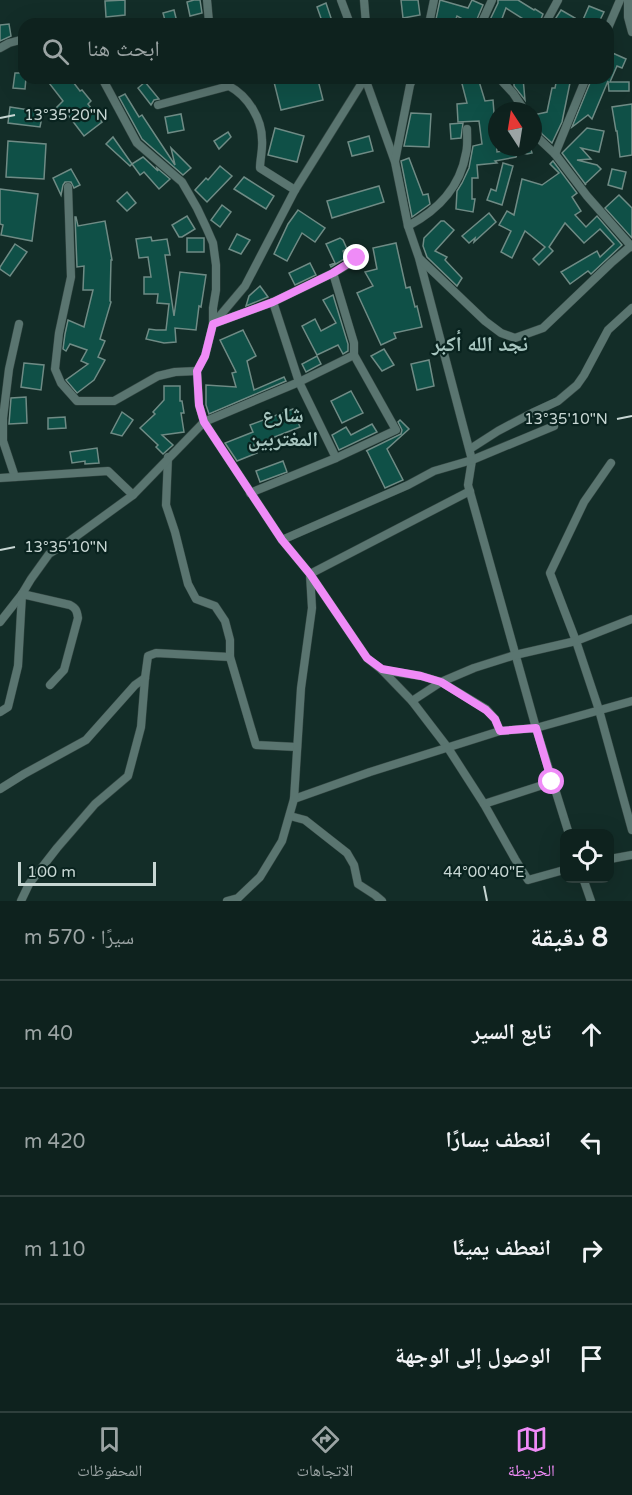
<!DOCTYPE html>
<html lang="ar">
<meta charset="utf-8">
<style>
body{margin:0;font-family:"Varela Round","Noto Naskh Arabic",sans-serif;background:#1c2f2b;color:#f1f3f6;direction:rtl}
.controls{position:absolute;right:18px;bottom:18px;display:grid;overflow:hidden;border-radius:12px;box-shadow:0 6px 24px #0002}
.controls button{width:54px;height:54px;display:grid;place-items:center;padding:0;border:0;border-bottom:2px solid #2e3f3c;background:#0e221e;color:#f1f3f6;font:30px sans-serif}
.compass{position:absolute;left:488px;top:102px;width:54px;height:54px;border-radius:50%;background:#0e221e;box-shadow:0 6px 24px #0002;rotate:348deg}
.scale{position:absolute;left:18px;bottom:15px;width:138px;box-sizing:border-box;padding-left:6px;border:3px solid #c7d6d3;border-top:0;font-size:16px;line-height:21px;white-space:nowrap;color:#c7d6d3;-webkit-text-stroke:4px #09231f;paint-order:stroke}
.stop{position:absolute;width:18px;height:18px;margin:-14px;border:4px solid #ef8bf7;border-radius:50%;background:#fff}
.stop.end{background:#ef8bf7;border-color:#fff;box-shadow:0 2px 6px #0008}
.list{margin:0;padding:0;list-style:none}
h2{display:flex;justify-content:space-between;align-items:center;height:78px;margin:0;padding:0 24px;font-size:26px}
h2 small{font-size:20px;font-weight:400;color:#9ba4a4}
.list li{display:grid;grid-template-columns:39px 1fr auto;gap:18px;align-items:center;box-sizing:border-box;height:108px;padding:0 24px;border-top:2px solid #2e3f3c}
.list b{display:block;font-size:22px;white-space:nowrap}
.list em{font-size:20px;font-style:normal;color:#9ba4a4}
.icon{flex:none;width:33px;height:33px;fill:none;stroke:currentColor;stroke-width:2;stroke-linecap:round;stroke-linejoin:round}
.map{position:relative;flex:none;width:632px;height:901px;overflow:hidden;direction:ltr}
.search{position:absolute;background:#0e221e;box-shadow:0 6px 24px #0002;left:18px;right:18px;top:18px;height:66px;display:flex;align-items:center;gap:15px;box-sizing:border-box;padding:0 21px;border-radius:18px;color:#9ba4a4;font-size:22px}
.sheet{height:510px;background:#0e221e}
nav{display:flex;justify-content:space-around;align-items:center;box-sizing:border-box;height:84px;border-top:2px solid #2e3f3c;background:#0e221e;font-size:16px;color:#9ba4a4}
nav a{display:grid;justify-items:center;gap:3px}
nav .on{color:#ef8bf7}
.map>svg:first-child{display:block}
.building{fill:#0f5047;stroke:#6f8b85;stroke-width:1.5}
.lines{fill:none;stroke-linecap:round;stroke-linejoin:round}
.street-casing{stroke:#344743;stroke-width:9}
.street{stroke:#5a7570;stroke-width:8}
.route{stroke:#ef8bf7;stroke-width:8}
.ticks{fill:none;stroke:#c7d6d3;stroke-width:2}
.labels{text-anchor:middle;dominant-baseline:central;stroke-width:4.5;stroke-linejoin:round;paint-order:stroke}
.district-label{font-size:21px;font-weight:bold;fill:#a8c6c0;stroke:#09231f}
.ticks-label{font-size:15px;text-anchor:middle;fill:#c7d6d3;stroke:#09231f;stroke-width:4.5;stroke-linejoin:round;paint-order:stroke}
</style>
<div class="map">
<svg width="632" height="901" viewBox="0 0 632 901">
<rect width="100%" height="100%" fill="#132d28"/>
<g class="building">
<polygon points="125,0 125,15 106,17 105,1"/>
<polygon points="194,0 200,0 202,13 190,16 187,2"/>
<polygon points="401,0 418,0 420,15 403,18"/>
<polygon points="440,0 468,8 472,0 483,5 475,24 472,24 457,16 454,24 435,24"/>
<polygon points="498,0 518,0 534,10 535,9 543,14 539,24 531,24 506,8 500,24 488,24 498,3"/>
<polygon points="326,3 332,21 323,24 317,7"/>
<polygon points="589,6 604,12 598,24 588,24 582,22"/>
<polygon points="174,10 177,22 166,24 163,13"/>
<polygon points="561,10 575,18 571,24 559,24 554,21"/>
<polygon points="9,24 11,36 0,41 0,25"/>
<polygon points="608,51 626,59 622,68 617,66 610,82 629,82 629,91 609,91 608,81 592,119 588,115 572,127 592,78 608,78"/>
<polygon points="15,73 24,73 24,78 26,78 25,89 13,88"/>
<polygon points="56,78 70,78 80,91 82,90 91,101 88,104 102,122 84,136 68,115 63,120 53,111 63,101 49,83"/>
<polygon points="273,78 306,78 307,82 318,80 323,100 281,110"/>
<polygon points="469,78 478,78 485,101 493,100 497,152 510,150 509,147 530,147 532,153 527,154 518,152 516,157 495,161 497,163 477,165 478,178 472,178 472,199 475,199 473,212 456,209 457,191 462,183 469,168 473,146 482,144 479,121 458,122 457,104 467,103 461,80"/>
<polygon points="514,78 523,78 525,100 514,86"/>
<polygon points="557,78 571,78 562,122 552,143 542,134 537,123 533,121 533,115 547,112 552,88 555,88"/>
<polygon points="145,82 159,99 154,100 151,105 138,88"/>
<polygon points="125,94 139,117 142,115 175,165 171,148 191,168 183,175 142,139 119,97"/>
<polygon points="632,104 632,155 620,157 617,131 616,131 612,107"/>
<polygon points="10,107 43,112 40,127 8,123"/>
<polygon points="411,113 431,114 429,147 404,146"/>
<polygon points="181,114 184,130 168,133 165,117"/>
<polygon points="463,123 461,138 451,139 450,124"/>
<polygon points="275,128 304,136 297,162 268,155"/>
<polygon points="587,128 604,131 599,152 581,148 591,159 577,160 597,165 601,169 585,184 586,185 562,153"/>
<polygon points="228,132 231,137 219,149 214,141"/>
<polygon points="369,136 373,151 352,156 348,142"/>
<polygon points="113,137 132,164 143,157 158,171 157,168 170,179 159,189 144,172 140,175 132,164 130,166 106,144"/>
<polygon points="8,141 46,144 44,179 6,177"/>
<polygon points="409,158 423,195 428,194 430,204 412,217 401,161"/>
<polygon points="553,161 577,193 572,197 581,211 575,215 586,227 597,216 622,245 591,274 588,271 570,284 561,272 597,251 600,257 614,244 600,229 584,243 565,223 549,247 553,251 539,265 533,259 545,247 525,231 512,258 501,252 511,231 499,225 507,211 514,215 522,179 542,185 559,173 550,164"/>
<polygon points="503,163 513,166 502,205 487,200 491,189 496,191"/>
<polygon points="220,166 232,176 207,202 195,190 206,178 208,180"/>
<polygon points="71,169 80,185 74,188 71,182 65,182 63,185 61,195 53,178"/>
<polygon points="612,169 626,172 622,189 608,185"/>
<polygon points="244,177 274,196 266,209 234,189"/>
<polygon points="379,186 384,202 332,218 327,201"/>
<polygon points="0,189 38,194 32,241 1,235 3,225 0,224"/>
<polygon points="127,192 136,203 127,211 117,201"/>
<polygon points="619,195 632,208 632,238 605,208"/>
<polygon points="222,205 231,212 220,227 211,220"/>
<polygon points="298,210 325,228 315,242 302,233 287,261 274,254 288,224"/>
<polygon points="489,213 496,222 474,242 475,238 469,243 462,236"/>
<polygon points="187,216 195,229 182,237 179,237 172,225"/>
<polygon points="75,217 76,217 78,226 105,221 112,260 111,260 110,301 111,302 100,339 105,341 98,357 105,360 94,380 77,393 66,380 88,364 81,361 87,350 70,344 66,351 63,349 65,334 68,320 84,327 93,290 83,290 84,266 77,267"/>
<polygon points="441,221 444,221 454,230 435,251 447,257 445,260 462,278 457,286 427,257 423,246 424,238"/>
<polygon points="237,234 250,240 241,254 229,249"/>
<polygon points="151,237 152,241 167,239 170,255 165,255 174,316 180,272 206,275 201,307 199,306 196,330 175,328 176,342 164,343 146,339 149,329 156,330 166,330 169,304 157,303 158,294 144,294 144,277 151,277 148,257 139,258 136,239"/>
<rect x="187" y="238" width="17" height="14"/>
<polygon points="340,238 343,240 347,249 343,251 346,258 331,267 330,265 335,263 326,244"/>
<polygon points="396,243 406,288 410,287 415,307 417,306 422,327 394,333 396,338 381,345 357,293 373,286 365,272 377,269 373,248"/>
<polygon points="15,244 27,252 10,276 0,269 0,267"/>
<polygon points="310,263 316,275 295,285 289,273"/>
<polygon points="260,286 268,297 246,306 249,296"/>
<polygon points="333,295 348,344 348,351 343,354 338,345 317,355 302,326 315,319 321,331 336,323 323,300"/>
<polygon points="243,330 256,356 247,361 254,390 284,377 286,381 209,414 206,405 206,385 236,387 232,373 236,372 220,340"/>
<polygon points="384,349 394,365 382,371 371,356"/>
<polygon points="317,356 321,364 306,372 302,364"/>
<polygon points="429,360 434,386 417,390 411,364"/>
<polygon points="24,363 44,365 41,390 21,387"/>
<polygon points="164,386 180,386 180,401 182,401 184,413 181,413 184,432 162,435 173,445 163,454 156,447 158,445 140,428 155,414 153,412 164,400"/>
<polygon points="351,391 363,413 342,423 331,401"/>
<polygon points="26,397 27,423 9,424 11,398"/>
<polygon points="293,409 300,427 254,445 257,453 237,461 225,443 253,432 250,425"/>
<polygon points="122,412 133,420 122,436 111,433"/>
<polygon points="65,417 66,428 48,429 48,418"/>
<polygon points="400,420 409,429 387,449 403,480 385,488 367,451 366,451 401,434 402,430 398,422"/>
<polygon points="372,424 377,432 339,450 332,435 346,427 351,435"/>
<polygon points="97,448 99,463 85,464 85,461 72,463 70,452"/>
<polygon points="283,461 287,472 260,482 256,471"/>
</g>
<g class="lines">
<defs>
<g id="street">
<polyline points="207,0 209,22"/>
<polyline points="341,0 350,24"/>
<polyline points="364,0 366,24"/>
<polyline points="628,0 628,17 632,32"/>
<polyline points="429,24 434,0"/>
<polyline points="481,24 492,0"/>
<polyline points="545,24 558,0"/>
<polyline points="608,28 620,0"/>
<polyline points="0,48 9,43 24,39"/>
<polyline points="102,78 137,143 182,182 197,208 206,227 213,243 216,265 216,290 213,308 213,324 273,302 333,273 357,259"/>
<polyline points="365,78 395,162 408,226 419,258 472,460 468,485 536,728 569,834"/>
<polyline points="499,78 513,93 525,111"/>
<path d="M158 105 229 86C248 96 262 119 262 140 263 149 260 159 260 168L295 190"/>
<polyline points="533,127 537,137 555,154 587,196 632,247"/>
<polyline points="555,154 586,78"/>
<polyline points="395,161 410,85 413,78"/>
<polyline points="68,187 71,277 59,333 55,369 61,383 77,401 114,401 158,376 175,372 197,371"/>
<path d="M408 226C438 210 460 188 466 153 468 146 467 137 467 129"/>
<polyline points="420,259 485,321 501,333 515,338 543,328 611,263 632,245"/>
<polyline points="273,302 299,382 336,458"/>
<polyline points="470,449 498,431 532,413 558,401 577,385 584,375 608,330 632,308"/>
<polyline points="168,457 166,505 175,532 188,584 196,599 215,606 225,621 230,640 230,657 256,745 297,747"/>
<polyline points="611,463 584,502 550,573 576,641 599,710 632,830"/>
<polyline points="15,477 3,441 3,418 9,369 19,324"/>
<polyline points="0,478 108,471 133,495"/>
<polyline points="470,491 310,574 367,658 382,670 412,701 448,748 484,804 515,859 528,880 564,870"/>
<polyline points="250,493 336,458 396,430 354,355 354,343 333,273"/>
<polyline points="282,540 408,485 434,471 472,460 554,426"/>
<polyline points="0,622 22,594 31,579 49,554 71,540 133,495 204,422 299,382 354,355"/>
<polyline points="382,670 421,676 441,682 486,709 495,719 500,731"/>
<polyline points="412,701 441,682 474,668 515,655 576,641 632,619"/>
<path d="M0 712 8 707 18 666 22 594 70 605C76 608 77 611 78 618L64 670 50 685"/>
<polyline points="0,789 24,774 86,740 135,685 145,678"/>
<polyline points="294,799 370,772 500,731 536,728 632,701"/>
<polyline points="484,804 552,782"/>
<polyline points="290,816 305,820 347,853 354,865 358,884 375,895 382,901"/>
<polyline points="610,859 632,855"/>
<polyline points="583,878 591,901"/>
<polyline points="21,901 29,884 57,848 95,804 128,776 141,727 145,678 148,656 156,653 230,657"/>
<polyline points="227,901 238,898 260,877 282,841 294,799 301,688 312,608 310,574 282,540 204,422 199,405 197,371 205,356 213,324 245,286 295,190 365,78"/>
</g>
</defs>
<use href="#street" class="street-casing"/>
<use href="#street" class="street"/>
</g>
<g class="lines">
<polyline class="route" points="357,258 333,273 273,302 213,324 205,356 197,371 199,405 204,422 282,540 310,574 367,658 382,669 421,676 441,682 486,710 495,719 500,731 536,728 552,782"/>
</g>
<path class="ticks" d="M0 118 15 115M617 419 632 416M0 550 15 547M484 886 487 901"/>
<g class="labels">
<g class="district-label">
<text x="480" y="344">نجد الله أكبر</text>
<text x="283" y="415">شارع<tspan x="283" dy="24">المغتربين</tspan></text>
</g>
</g>
<g class="ticks-label">
<text x="66" y="120">13°35'20"N</text>
<text x="566" y="424">13°35'10"N</text>
<text x="66" y="552">13°35'10"N</text>
<text x="484" y="877">44°00'40"E</text>
</g>
</svg>
<div class="controls">
<button><svg class="icon" aria-label="locate" viewBox="0 0 24 24"><circle cx="12" cy="12" r="6"/><path d="M12 2v4M12 18v4M2 12h4M18 12h4"/></svg></button>
</div>
<svg class="compass" viewBox="-18 -18 36 36"><path d="M0-13l5 13h-10z" fill="#e53935"/><path d="M0 13l5-13h-10z" fill="#9ba4a4"/></svg>
<div class="scale">100 m</div>
<div class="stop" style="left:552px;top:782px"></div>
<div class="stop end" style="left:357px;top:258px"></div>
<div class="search"><svg class="icon" aria-label="search" viewBox="0 0 24 24"><circle cx="10" cy="10" r="6"/><path d="M15 15l6 6"/></svg>ابحث هنا</div>
</div>
<section class="sheet">
<h2>8 دقيقة<small>سيرًا · 570 m</small></h2>
<ul class="list">
<li><svg class="icon" aria-label="ahead" viewBox="0 0 24 24"><path d="M12 20V5M6 11l6-6 6 6"/></svg><div><b>تابع السير</b></div><em>40 m</em></li>
<li><svg class="icon" aria-label="left" viewBox="0 0 24 24"><path d="M17 20v-9H6M10 6l-5 5 5 5"/></svg><div><b>انعطف يسارًا</b></div><em>420 m</em></li>
<li><svg class="icon" aria-label="right" viewBox="0 0 24 24"><path d="M7 20v-9h11M14 6l5 5-5 5"/></svg><div><b>انعطف يمينًا</b></div><em>110 m</em></li>
<li><svg class="icon" aria-label="arrive" viewBox="0 0 24 24"><path d="M6 21V4h12l-3 4 3 4H6"/></svg><div><b>الوصول إلى الوجهة</b></div></li>
</ul>
</section>
<nav>
<a class="on"><svg class="icon" aria-label="map" viewBox="0 0 24 24"><path d="M3 6l6-2 6 2 6-2v14l-6 2-6-2-6 2zM9 4v14M15 6v14"/></svg>الخريطة</a>
<a><svg class="icon" aria-label="directions" viewBox="0 0 24 24"><path d="M12 3l9 9-9 9-9-9zM9 14v-3h6M13 9l2 2-2 2"/></svg>الاتجاهات</a>
<a><svg class="icon" aria-label="saved" viewBox="0 0 24 24"><path d="M7 4h10v16l-5-4-5 4z"/></svg>المحفوظات</a>
</nav>
